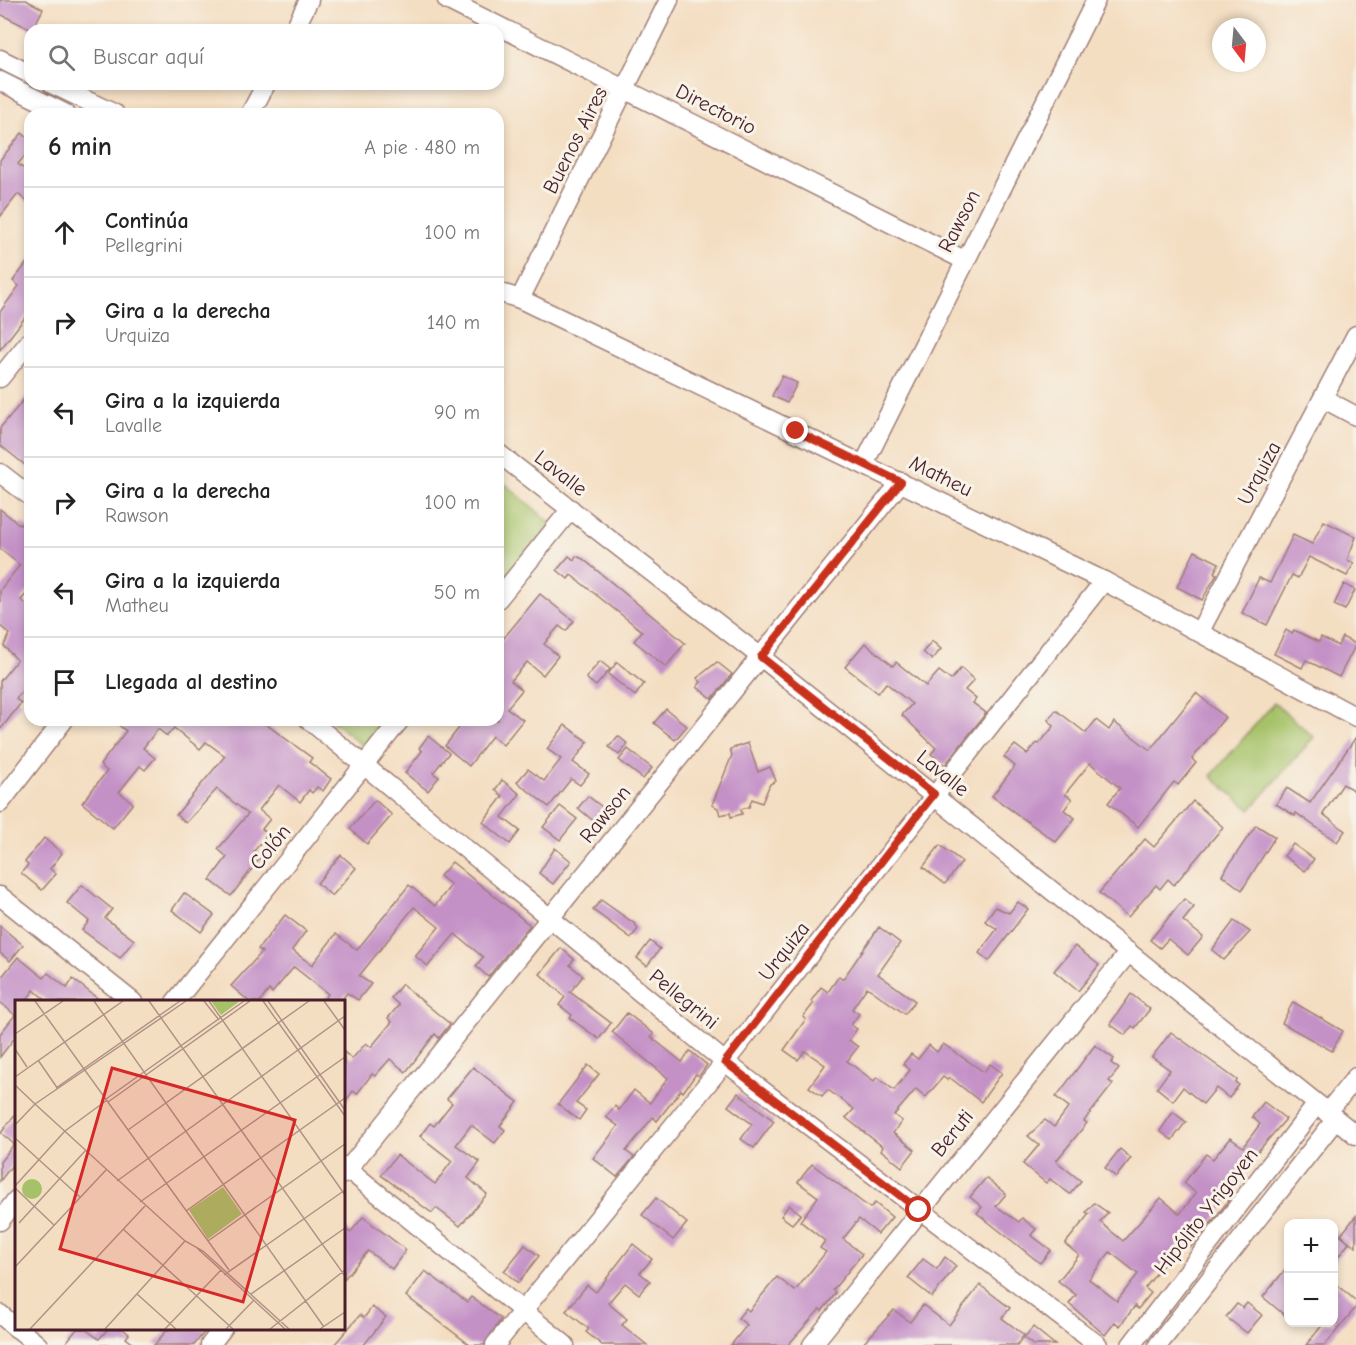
<!DOCTYPE html>
<html lang="es">
<meta charset="utf-8">
<style>
body{margin:0;font-family:"Comic Neue",sans-serif;background:#f6f6f6;color:#222}
.controls{position:absolute;right:18px;bottom:18px;display:grid;overflow:hidden;border-radius:12px;box-shadow:0 3px 9px #0003}
.controls button{width:54px;height:54px;display:grid;place-items:center;padding:0;border:0;border-bottom:2px solid #e0e0e0;background:#fff;color:#222;font:30px sans-serif}
.compass{position:absolute;left:1212px;top:18px;width:54px;height:54px;border-radius:50%;background:#fff;box-shadow:0 3px 9px #0003;rotate:164deg}
.stop{position:absolute;width:18px;height:18px;margin:-14px;border:4px solid #c8321e;border-radius:50%;background:#fff}
.stop.end{background:#c8321e;border-color:#fff;box-shadow:0 2px 6px #0008}
.list{margin:0;padding:0;list-style:none}
h2{display:flex;justify-content:space-between;align-items:center;height:78px;margin:0;padding:0 24px;font-size:26px}
h2 small{font-size:20px;font-weight:400;color:#767676}
.list li{display:grid;grid-template-columns:39px 1fr auto;gap:18px;align-items:center;box-sizing:border-box;height:90px;padding:0 24px;border-top:2px solid #e0e0e0}
.list b{display:block;font-size:22px;white-space:nowrap}
.list p{margin:0;font-size:20px;white-space:nowrap;color:#767676}
.list em{font-size:20px;font-style:normal;color:#767676}
.icon{flex:none;width:33px;height:33px;fill:none;stroke:currentColor;stroke-width:2;stroke-linecap:round;stroke-linejoin:round}
.map{position:relative;flex:none;width:1356px;height:1345px;overflow:hidden}
.search{position:absolute;background:#fff;box-shadow:0 3px 9px #0003;left:24px;top:24px;width:480px;height:66px;display:flex;align-items:center;gap:15px;box-sizing:border-box;padding:0 21px;border-radius:18px;color:#767676;font-size:22px}
.panel{position:absolute;background:#fff;box-shadow:0 3px 9px #0003;left:24px;top:108px;width:480px;height:618px;border-radius:18px}
.map>svg:first-child{display:block}
.green{fill:#a6c268;stroke:#78704a;stroke-width:1.5}
.building{fill:#c491c7;fill-rule:evenodd}
.lines{fill:none;stroke-linecap:round;stroke-linejoin:round}
.minor-casing{stroke:#9f7e76;stroke-width:21}
.minor{stroke:#fff;stroke-width:18}
.route{stroke:#c8321e;stroke-width:8}
.labels{text-anchor:middle;dominant-baseline:central;stroke-width:6;stroke-linejoin:round;paint-order:stroke}
.street-label{font-size:21px;fill:#4a1f2b;stroke:#f7f3e8}
.inset-road{fill:none;stroke:#b09286;stroke-width:1.5}
.view{fill:#d62828;fill-opacity:0.15;stroke:#d62828;stroke-width:3}
.inset-edge{fill:none;stroke:#4a1f2b;stroke-width:3}
</style>
<div class="map">
<svg width="1356" height="1345" viewBox="0 0 1356 1345">
<rect width="100%" height="100%" fill="#f7f3e8"/>
<filter id="ink" filterUnits="userSpaceOnUse"><feTurbulence type="fractalNoise" baseFrequency=".0167" numOctaves="2"/><feDisplacementMap in="SourceGraphic" scale="12" xChannelSelector="R" yChannelSelector="G"/><feConvolveMatrix kernelMatrix="1 2 1 2 8 2 1 2 1" color-interpolation-filters="sRGB"/></filter>
<filter id="wash" filterUnits="userSpaceOnUse"><feTurbulence type="fractalNoise" baseFrequency=".008" numOctaves="4" result="noise"/><feDisplacementMap in="SourceGraphic" scale="24" xChannelSelector="R" yChannelSelector="G"/><feGaussianBlur stdDeviation="1.35" result="paint"/><feColorMatrix in="noise" values="0 0 0 0 0 0 0 0 0 0 0 0 0 0 0 0 0 1.4 0 .05"/><feComposite in="paint" operator="in"/></filter>
<g filter="url(#wash)">
<rect width="100%" height="100%" fill="#f4dec2"/>
<g class="green">
<polygon points="498,478 552,524 498,587"/>
<polygon points="1274,703 1314,737 1250,810 1211,776"/>
<polygon points="331,720 385,720 363,746"/>
</g>
<g id="blocks">
<g class="building">
<polygon points="0,0 26,0 43,9 32,30 0,14"/>
<polygon points="22,133 30,140 30,150 18,164 30,174 30,204 18,194 0,217 0,160"/>
<polygon points="30,259 30,311 0,350 0,312 19,286 13,281"/>
<polygon points="782,376 797,383 787,403 772,396"/>
<polygon points="30,392 30,469 0,445 0,428"/>
<polygon points="0,509 20,525 22,523 30,529 30,590 21,600 30,607 30,681 16,699 21,703 0,730 0,681 17,660 4,646 10,634 0,626 0,590 20,565 0,549"/>
<polygon points="1324,521 1356,537 1347,560 1354,563 1347,576 1309,557 1298,578 1292,575 1267,625 1242,613 1259,578 1270,583 1293,535 1312,544"/>
<polygon points="1195,551 1219,563 1214,573 1217,574 1202,600 1177,587"/>
<polygon points="569,556 574,560 576,556 583,559 685,643 666,667 634,641 642,631 571,575 568,579 557,570"/>
<polygon points="1344,584 1355,590 1345,610 1334,605"/>
<polygon points="540,594 574,621 566,631 559,626 544,644 558,656 543,675 527,662 511,681 522,690 507,708 523,720 503,745 492,736 469,766 445,746 465,720 498,720 498,645"/>
<polygon points="1286,630 1292,634 1294,630 1319,642 1321,637 1338,646 1342,637 1356,644 1339,677 1306,660 1302,668 1274,654"/>
<polygon points="932,641 941,649 932,660 923,652"/>
<polygon points="865,643 893,666 896,662 926,686 939,671 951,680 961,668 974,680 965,690 976,699 973,703 986,713 945,765 931,754 936,748 902,715 912,704 886,683 878,693 845,667"/>
<polygon points="600,661 610,669 596,686 586,678"/>
<polygon points="617,662 644,684 635,696 608,674"/>
<polygon points="717,662 732,674 712,699 697,687 701,682 697,678"/>
<polygon points="1196,693 1225,717 1192,759 1196,763 1178,785 1174,782 1138,827 1108,803 1120,788 1090,763 1065,794 1072,799 1064,810 1075,818 1056,842 992,796 1015,766 1004,757 1015,745 1027,754 1037,743 1039,744 1054,726 1048,720 1056,710 1086,733 1096,720 1109,730 1114,722 1150,750"/>
<polygon points="666,709 687,726 675,740 654,723"/>
<polygon points="112,720 260,720 312,758 309,762 331,779 323,791 317,787 312,793 309,790 300,802 279,785 259,810 270,819 262,829 268,834 254,851 262,856 231,896 210,880 227,857 218,849 248,814 217,789 186,823 176,815 225,756 206,742 200,749 174,728 167,736 158,729 143,748 155,758 145,770 140,766 119,792 133,803 113,828 82,803 107,771 100,765 126,731"/>
<polygon points="565,725 588,742 573,762 589,774 580,785 571,779 549,807 517,782 528,769 544,781 561,759 547,749"/>
<polygon points="428,736 449,753 433,773 439,777 428,791 405,773 422,751 419,748"/>
<polygon points="618,736 628,744 619,755 609,747"/>
<polygon points="1356,737 1356,792 1343,784 1323,814 1345,831 1337,842 1296,813 1295,816 1276,804 1287,788 1310,803"/>
<polygon points="748,743 758,772 770,767 776,781 770,784 762,803 752,799 749,807 741,809 742,814 731,817 730,813 720,815 718,808 712,805 732,755 730,749"/>
<polygon points="628,749 652,768 643,779 619,760"/>
<polygon points="502,780 520,794 502,817 520,831 510,844 483,822 503,796 495,790"/>
<polygon points="588,796 607,811 597,824 578,808"/>
<polygon points="375,800 392,815 367,844 350,829"/>
<polygon points="1193,801 1223,827 1174,885 1168,879 1160,889 1156,885 1128,917 1099,893 1145,839 1154,847"/>
<polygon points="560,806 577,819 560,840 543,827"/>
<polygon points="1256,825 1275,837 1242,890 1222,875"/>
<polygon points="44,838 62,853 50,869 56,874 42,890 21,873 28,865 25,862"/>
<polygon points="1293,844 1314,859 1305,871 1284,856"/>
<polygon points="940,845 962,862 945,884 923,867"/>
<polygon points="555,848 571,861 553,884 539,873"/>
<polygon points="341,855 356,868 332,896 317,883"/>
<polygon points="452,862 530,925 488,977 476,966 483,957 455,934 428,966 415,956 439,927 414,907 359,976 371,984 358,1000 347,993 340,1002 322,1002 328,994 294,967 272,993 269,990 260,1002 250,1002 231,986 262,952 258,949 285,915 306,931 292,950 312,965 336,934 357,950 409,885 435,906 451,885 440,876"/>
<polygon points="82,885 112,909 105,918 134,940 120,958 82,930 89,921 67,903"/>
<polygon points="184,893 214,915 201,932 172,910"/>
<polygon points="1184,899 1194,907 1183,921 1203,937 1188,955 1168,939 1160,948 1150,940"/>
<polygon points="601,900 635,924 638,929 631,938 593,910"/>
<polygon points="1018,902 1028,909 989,961 979,953 997,929 985,921 995,907 1009,913"/>
<polygon points="1234,921 1250,932 1224,960 1212,950"/>
<polygon points="0,926 23,945 10,961 0,953"/>
<polygon points="879,927 900,943 878,974 915,1001 905,1014 867,987 852,1009 859,1014 851,1025 857,1029 849,1040 858,1047 847,1061 874,1081 877,1077 894,1090 910,1070 903,1064 911,1054 918,1059 929,1045 937,1052 943,1044 984,1072 990,1064 1002,1073 981,1102 949,1077 947,1080 943,1077 926,1097 916,1089 894,1115 902,1121 893,1133 915,1150 902,1167 881,1150 883,1147 846,1118 854,1109 828,1090 822,1096 809,1087 825,1065 805,1051 798,1060 784,1050 806,1019 803,1017 814,1003 811,1001 821,987 828,992 839,976 843,979"/>
<polygon points="650,941 660,949 647,966 637,958"/>
<polygon points="1075,946 1099,965 1078,991 1054,971"/>
<polygon points="561,948 574,959 570,965 583,976 570,992 611,1023 599,1039 570,1018 572,1015 559,1005 565,997 540,974"/>
<polygon points="18,957 44,978 48,973 67,988 73,979 102,1002 48,1002 34,990 25,1002 16,1002 16,1036 0,1057 0,1034 15,1015 0,1002 0,979"/>
<polygon points="402,984 450,1024 439,1038 435,1034 406,1072 390,1059 375,1076 372,1074 357,1094 353,1091 344,1104 344,1052 352,1059 366,1043 371,1047 392,1022 388,1018 399,1005 391,998"/>
<polygon points="1131,994 1150,1009 1135,1028 1132,1026 1125,1035 1110,1024"/>
<polygon points="1293,1002 1343,1031 1332,1051 1282,1023"/>
<polygon points="627,1013 654,1034 651,1037 682,1062 690,1051 707,1065 699,1076 696,1074 683,1092 681,1090 657,1121 653,1117 626,1151 634,1157 617,1177 593,1158 618,1126 606,1117 615,1106 619,1110 634,1090 650,1103 668,1078 612,1032"/>
<polygon points="1171,1032 1237,1080 1236,1083 1239,1085 1229,1098 1216,1088 1203,1104 1183,1087 1173,1101 1157,1088 1170,1070 1152,1057"/>
<polygon points="1095,1045 1114,1059 1111,1063 1119,1069 1109,1081 1113,1084 1084,1121 1087,1123 1056,1161 1081,1181 1070,1194 1050,1179 1046,1183 1023,1164 1039,1145 1028,1136 1045,1120 1054,1127 1069,1107 1056,1097"/>
<polygon points="588,1065 599,1074 576,1103 586,1110 579,1120 558,1104"/>
<polygon points="473,1067 518,1102 500,1126 505,1130 495,1143 471,1125 456,1145 480,1162 468,1178 487,1194 460,1226 436,1208 432,1213 381,1175 397,1155 435,1184 452,1161 420,1136 430,1123 434,1126 452,1103 447,1099"/>
<polygon points="738,1093 774,1121 754,1148 741,1139 752,1124 728,1106"/>
<path d="M1264 1102 1286 1119 1224 1190 1232 1196 1204 1232 1191 1247 1183 1241 1179 1244 1145 1288 1151 1293 1138 1309 1135 1306 1120 1326 1115 1322 1105 1335 1069 1304 1076 1295 1058 1281 1079 1255 1065 1244 1089 1214 1086 1212 1094 1203 1108 1213 1100 1222 1123 1241 1161 1198 1180 1214 1196 1193 1184 1183 1206 1154 1213 1159 1230 1138 1243 1147 1260 1124 1252 1117ZM1110 1252 1138 1274 1117 1301 1089 1279Z"/>
<polygon points="1173,1112 1186,1122 1172,1140 1160,1131"/>
<polygon points="16,1113 16,1160 0,1181 0,1162 14,1144 1,1133"/>
<polygon points="1120,1149 1131,1158 1116,1177 1105,1168"/>
<polygon points="812,1164 870,1208 875,1203 892,1217 878,1234 859,1219 843,1239 862,1254 833,1290 836,1293 822,1311 820,1309 788,1345 731,1345 747,1325 738,1318 746,1308 749,1311 777,1277 795,1291 826,1252 820,1248 825,1241 800,1221 818,1197 798,1182"/>
<polygon points="986,1178 1006,1194 996,1206 1019,1222 1022,1218 1036,1229 1031,1235 1051,1250 1040,1263 977,1213 982,1207 970,1197"/>
<polygon points="656,1198 687,1223 673,1240 642,1215"/>
<polygon points="789,1205 801,1214 792,1224 781,1216"/>
<polygon points="1356,1216 1356,1247 1341,1235"/>
<polygon points="363,1217 406,1250 392,1269 368,1251 344,1279 344,1227 350,1233"/>
<polygon points="1334,1230 1349,1243 1334,1262"/>
<polygon points="633,1244 652,1259 640,1273 650,1281 639,1294 625,1283 608,1303 627,1319 622,1325 647,1345 602,1345 586,1332 589,1329 566,1311 587,1285 596,1292"/>
<polygon points="525,1245 539,1256 518,1283 504,1271"/>
<polygon points="945,1257 956,1266 932,1297 908,1278 923,1259 937,1269"/>
<polygon points="1288,1266 1288,1318 1263,1297"/>
<polygon points="425,1271 467,1302 471,1297 501,1319 484,1345 470,1345 406,1296"/>
<polygon points="1334,1282 1356,1301 1356,1307 1325,1345 1306,1345 1324,1323 1334,1323"/>
<polygon points="980,1285 1010,1308 1002,1318 1024,1335 1017,1345 862,1345 894,1310 910,1322 923,1305 949,1325"/>
<polygon points="1247,1303 1262,1315 1247,1333 1226,1317 1237,1304 1243,1308"/>
<polygon points="372,1307 386,1317 364,1345 334,1345 360,1315 364,1318"/>
<polygon points="1033,1327 1055,1345 1033,1345 1024,1338"/>
<polygon points="77,1329 85,1329 99,1339 108,1329 123,1329 129,1334 126,1338 135,1345 64,1345"/>
<polygon points="168,1329 207,1329 194,1345 154,1345"/>
</g>
</g>
</g>
<g filter="url(#ink)">
<use href="#blocks" fill-opacity="0" stroke="#9f7e76" stroke-width="1.5"/>
<g class="lines">
<defs>
<g id="minor">
<polyline points="447,0 964,260"/>
<polyline points="294,30 309,0"/>
<polyline points="0,59 30,74"/>
<polyline points="0,81 66,114"/>
<polyline points="52,84 115,114"/>
<polyline points="250,114 266,84"/>
<polyline points="498,292 520,299 1104,581 1356,717"/>
<polyline points="520,299 669,0"/>
<polyline points="0,378 30,341"/>
<polyline points="1324,399 1356,416"/>
<polyline points="498,453 761,657 1356,1135"/>
<polyline points="864,464 1096,0"/>
<polyline points="0,473 30,496"/>
<polyline points="498,599 571,509"/>
<polyline points="1200,631 1356,335"/>
<polyline points="309,720 725,1062 1098,1345"/>
<polyline points="0,803 64,720"/>
<polyline points="0,896 133,1002"/>
<polyline points="175,1002 400,720"/>
<polyline points="1327,1113 1356,1077"/>
<polyline points="344,1166 565,1345"/>
<polyline points="344,1174 901,482"/>
<polyline points="0,1221 16,1200"/>
<polyline points="0,1314 16,1328"/>
<polyline points="17,1328 38,1345"/>
<polyline points="210,1345 223,1328"/>
<polyline points="495,1345 725,1062 1104,581"/>
<polyline points="812,1345 1129,952"/>
<polyline points="1131,1345 1317,1104"/>
<polyline points="1158,1345 1336,1119"/>
</g>
</defs>
<use href="#minor" class="minor-casing"/>
<use href="#minor" class="minor"/>
</g>
</g>
<g class="lines" filter="url(#ink)">
<polyline class="route" points="796,431 901,482 761,657 934,794 725,1062 919,1210"/>
</g>
<g class="labels">
<g class="street-label">
<text transform="translate(716 109) rotate(27)">Directorio</text>
<text transform="translate(575 140) rotate(-63)">Buenos Aires</text>
<text transform="translate(959 221) rotate(-63)">Rawson</text>
<text transform="translate(561 473) rotate(38)">Lavalle</text>
<text transform="translate(1259 473) rotate(-62)">Urquiza</text>
<text transform="translate(941 476) rotate(26)">Matheu</text>
<text transform="translate(943 773) rotate(39)">Lavalle</text>
<text transform="translate(605 814) rotate(-51)">Rawson</text>
<text transform="translate(270 847) rotate(-51)">Colón</text>
<text transform="translate(784 951) rotate(-52)">Urquiza</text>
<text transform="translate(684 999) rotate(39)">Pellegrini</text>
<text transform="translate(952 1133) rotate(-51)">Beruti</text>
<text transform="translate(1206 1211) rotate(-52)">Hipólito Yrigoyen</text>
</g>
</g>
<g transform="translate(15 1000)">
<rect width="330" height="330" fill="#f4dec2"/>
<path d="M196 1H225L206 15ZM7 189a10 10 0 1 1 20 0a10 10 0 1 1-20 0ZM208 187 227 214 193 239 174 210Z" fill="#a6c268"/>
<path class="inset-road" d="M20 1 214 270M79 1 309 327M134 1 330 276M189 1 204 20M194 1 330 195M248 1 330 116M253 1 330 110M309 1 330 30M0 34 48 1M0 49 12 67M23 60 43 89M0 77 108 1M0 85 20 104M41 88 165 1M91 99 229 1M93 102 235 1M20 104 171 1M0 125 20 104 170 241 188 251 274 329M113 130 294 1M0 138 65 197M102 181 330 16M0 186 50 131 92 100M0 188 39 225M125 202 330 57M171 211 330 98M4 223 71 150M108 229 218 329M193 241 330 144M182 248 270 329M0 267 91 170M209 275 330 190M122 294 161 329M236 294 330 228M15 329 130 206M90 329 170 241M150 329 206 270M211 329 239 300M255 329 330 270M305 329 330 312"/>
<path class="view" d="M97 68 280 120 228 302 45 249Z"/>
<rect width="330" height="330" class="inset-edge"/>
</g>
</svg>
<div class="controls">
<button>+</button>
<button>−</button>
</div>
<svg class="compass" viewBox="-18 -18 36 36"><path d="M0-13l5 13h-10z" fill="#e53935"/><path d="M0 13l5-13h-10z" fill="#767676"/></svg>
<div class="stop" style="left:919px;top:1210px"></div>
<div class="stop end" style="left:796px;top:431px"></div>
<div class="search"><svg class="icon" aria-label="search" viewBox="0 0 24 24"><circle cx="10" cy="10" r="6"/><path d="M15 15l6 6"/></svg>Buscar aquí</div>
<section class="panel">
<h2>6 min<small>A pie · 480 m</small></h2>
<ul class="list">
<li><svg class="icon" aria-label="ahead" viewBox="0 0 24 24"><path d="M12 20V5M6 11l6-6 6 6"/></svg><div><b>Continúa</b><p>Pellegrini</p></div><em>100 m</em></li>
<li><svg class="icon" aria-label="right" viewBox="0 0 24 24"><path d="M7 20v-9h11M14 6l5 5-5 5"/></svg><div><b>Gira a la derecha</b><p>Urquiza</p></div><em>140 m</em></li>
<li><svg class="icon" aria-label="left" viewBox="0 0 24 24"><path d="M17 20v-9H6M10 6l-5 5 5 5"/></svg><div><b>Gira a la izquierda</b><p>Lavalle</p></div><em>90 m</em></li>
<li><svg class="icon" aria-label="right" viewBox="0 0 24 24"><path d="M7 20v-9h11M14 6l5 5-5 5"/></svg><div><b>Gira a la derecha</b><p>Rawson</p></div><em>100 m</em></li>
<li><svg class="icon" aria-label="left" viewBox="0 0 24 24"><path d="M17 20v-9H6M10 6l-5 5 5 5"/></svg><div><b>Gira a la izquierda</b><p>Matheu</p></div><em>50 m</em></li>
<li><svg class="icon" aria-label="arrive" viewBox="0 0 24 24"><path d="M6 21V4h12l-3 4 3 4H6"/></svg><div><b>Llegada al destino</b></div></li>
</ul>
</section>
</div>
